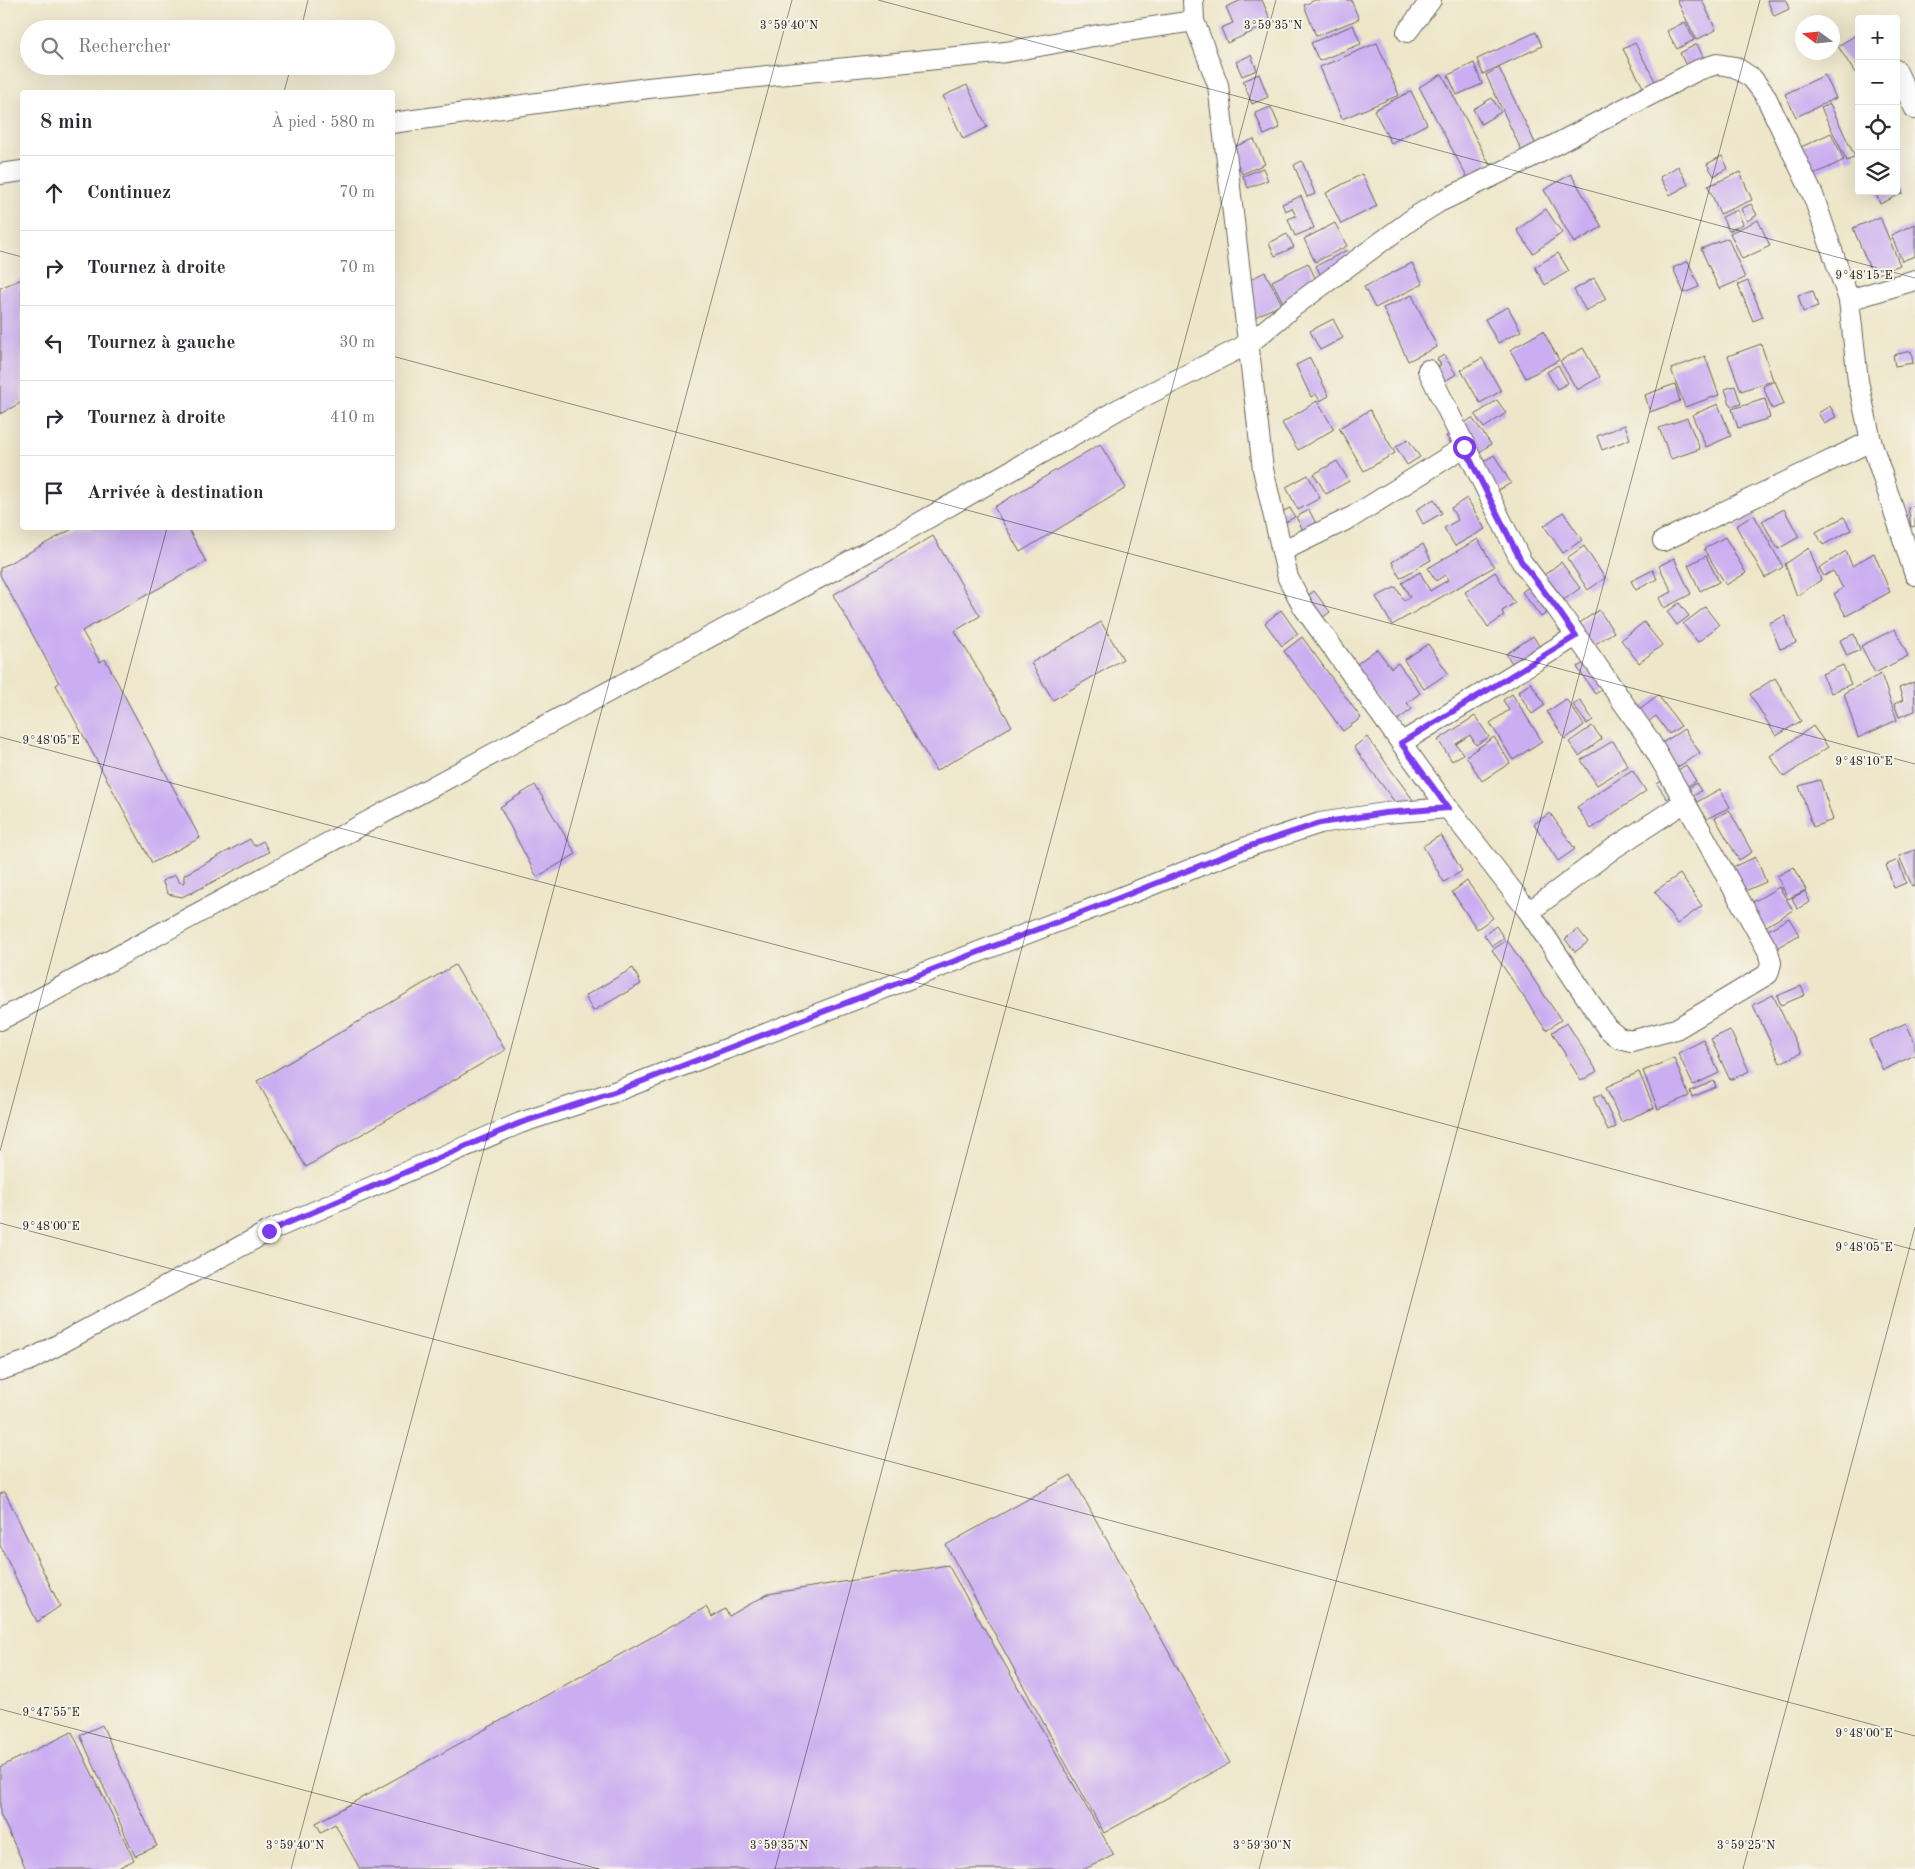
<!DOCTYPE html>
<html lang="fr">
<meta charset="utf-8">
<style>
body{margin:0;font-family:"Old Standard TT",serif;background:#f2f2f3;color:#2b2b33}
.controls{position:absolute;right:15px;top:15px;display:grid;overflow:hidden;border-radius:5px;box-shadow:0 5px 20px #0002}
.controls button{width:45px;height:45px;display:grid;place-items:center;padding:0;border:0;border-bottom:1px solid #e1e1e2;background:#fff;color:#2b2b33;font:25px sans-serif}
.compass{position:absolute;left:1795px;top:15px;width:45px;height:45px;border-radius:50%;background:#fff;box-shadow:0 5px 20px #0002;rotate:285deg}
.stop{position:absolute;width:15px;height:15px;margin:-11px;border:4px solid #7c3aed;border-radius:50%;background:#fff}
.stop.end{background:#7c3aed;border-color:#fff;box-shadow:0 1px 5px #0008}
.list{margin:0;padding:0;list-style:none}
h2{display:flex;justify-content:space-between;align-items:center;height:65px;margin:0;padding:0 20px;font-size:21px}
h2 small{font-size:16px;font-weight:400;color:#7c7c81}
.list li{display:grid;grid-template-columns:32px 1fr auto;gap:15px;align-items:center;box-sizing:border-box;height:75px;padding:0 20px;border-top:1px solid #e1e1e2}
.list b{display:block;font-size:19px;white-space:nowrap}
.list em{font-size:16px;font-style:normal;color:#7c7c81}
.icon{flex:none;width:28px;height:28px;fill:none;stroke:currentColor;stroke-width:2;stroke-linecap:round;stroke-linejoin:round}
.map{position:relative;flex:none;width:1915px;height:1869px;overflow:hidden}
.search{position:absolute;background:#fff;box-shadow:0 5px 20px #0002;left:20px;top:20px;width:375px;height:55px;display:flex;align-items:center;gap:12px;box-sizing:border-box;padding:0 18px;border-radius:28px;color:#7c7c81;font-size:19px}
.panel{position:absolute;background:#fff;box-shadow:0 5px 20px #0002;left:20px;top:90px;width:375px;height:440px;border-radius:5px}
.map>svg:first-child{display:block}
.building{fill:#cbaef1}
.lines{fill:none;stroke-linecap:round;stroke-linejoin:round}
.minor-casing{stroke:#656359;stroke-width:22}
.minor{stroke:#fff;stroke-width:20}
.route{stroke:#7c3aed;stroke-width:6}
.ticks{fill:none;stroke:#1c1c1c;stroke-width:1;stroke-opacity:0.45}
.ticks-label{font-size:12px;text-anchor:middle;fill:#1c1c1c;stroke:#f7f3e8;stroke-width:4;stroke-linejoin:round;paint-order:stroke}
</style>
<div class="map">
<svg width="1915" height="1869" viewBox="0 0 1915 1869">
<rect width="100%" height="100%" fill="#f7f3e8"/>
<filter id="ink" filterUnits="userSpaceOnUse"><feTurbulence type="fractalNoise" baseFrequency=".02" numOctaves="2"/><feDisplacementMap in="SourceGraphic" scale="10" xChannelSelector="R" yChannelSelector="G"/><feConvolveMatrix kernelMatrix="1 2 1 2 8 2 1 2 1" color-interpolation-filters="sRGB"/></filter>
<filter id="wash" filterUnits="userSpaceOnUse"><feTurbulence type="fractalNoise" baseFrequency=".0096" numOctaves="4" result="noise"/><feDisplacementMap in="SourceGraphic" scale="20" xChannelSelector="R" yChannelSelector="G"/><feGaussianBlur stdDeviation="1.12" result="paint"/><feColorMatrix in="noise" values="0 0 0 0 0 0 0 0 0 0 0 0 0 0 0 0 0 1.4 0 .05"/><feComposite in="paint" operator="in"/></filter>
<g filter="url(#wash)">
<rect width="100%" height="100%" fill="#ede6c9"/>
<g id="blocks">
<g class="building">
<polygon points="1242,0 1262,0 1272,23 1227,43 1221,28 1233,23 1226,7"/>
<polygon points="1315,0 1351,0 1359,19 1316,36 1304,5"/>
<polygon points="1677,0 1702,0 1716,30 1696,40"/>
<polygon points="1767,0 1786,0 1789,9 1774,16"/>
<polygon points="1685,22 1694,40 1677,49 1667,31"/>
<polygon points="1353,25 1361,44 1319,61 1311,43"/>
<polygon points="1536,32 1542,46 1483,74 1477,59"/>
<polygon points="1856,35 1859,38 1859,71 1855,73 1838,46"/>
<polygon points="1377,43 1399,95 1342,119 1320,67"/>
<polygon points="1635,43 1656,83 1644,89 1623,49"/>
<polygon points="1697,44 1705,61 1688,70 1680,53"/>
<polygon points="1251,55 1257,70 1242,76 1236,62"/>
<polygon points="1474,63 1482,84 1457,95 1448,75"/>
<polygon points="1499,68 1539,151 1525,158 1486,75"/>
<polygon points="1259,74 1268,97 1252,104 1243,81"/>
<polygon points="1442,74 1492,169 1469,181 1419,87"/>
<polygon points="1825,75 1836,98 1796,117 1785,94"/>
<polygon points="967,85 987,127 963,139 943,96"/>
<polygon points="1411,91 1427,124 1391,143 1374,110"/>
<polygon points="1492,98 1501,112 1481,124 1473,109"/>
<polygon points="1830,104 1855,157 1847,161 1821,108"/>
<polygon points="1271,107 1280,128 1264,135 1255,113"/>
<polygon points="1831,133 1844,160 1811,176 1799,148"/>
<polygon points="1254,139 1265,164 1242,174 1231,148"/>
<polygon points="1722,156 1728,168 1714,176 1707,164"/>
<polygon points="1302,161 1315,194 1307,197 1294,165"/>
<polygon points="1678,166 1688,185 1670,195 1660,177"/>
<polygon points="1263,168 1268,180 1248,188 1243,176"/>
<polygon points="1740,172 1752,200 1720,214 1708,186"/>
<polygon points="1362,174 1377,206 1341,224 1326,193"/>
<polygon points="1571,174 1602,227 1574,243 1544,190"/>
<polygon points="1896,178 1903,193 1880,204 1875,191 1896,191"/>
<polygon points="1301,196 1314,228 1295,236 1288,219 1296,216 1292,208 1285,211 1282,204"/>
<polygon points="1751,204 1757,215 1747,221 1741,209"/>
<polygon points="1546,209 1562,233 1533,253 1517,230"/>
<polygon points="1737,210 1743,224 1729,231 1722,217"/>
<polygon points="1880,217 1900,265 1873,276 1853,228"/>
<polygon points="1758,220 1770,246 1742,259 1730,233"/>
<polygon points="1335,223 1347,246 1315,262 1304,239"/>
<polygon points="1915,224 1915,256 1902,261 1891,235"/>
<polygon points="1287,234 1294,247 1275,256 1269,243"/>
<polygon points="1728,238 1745,278 1719,289 1701,249"/>
<polygon points="1347,250 1352,261 1322,277 1316,266"/>
<polygon points="1558,253 1569,271 1545,285 1535,267"/>
<polygon points="1688,261 1699,287 1684,293 1673,268"/>
<polygon points="1308,263 1322,292 1287,310 1272,281"/>
<polygon points="1412,263 1423,284 1375,308 1364,287"/>
<polygon points="1265,272 1282,304 1253,318 1237,286"/>
<polygon points="1594,278 1606,299 1586,311 1574,290"/>
<polygon points="22,279 22,402 0,414 0,288"/>
<polygon points="1748,281 1763,317 1753,321 1738,285"/>
<polygon points="1813,291 1818,307 1803,312 1798,295"/>
<polygon points="1412,295 1437,347 1408,361 1383,308"/>
<polygon points="1508,307 1521,331 1498,343 1485,319"/>
<polygon points="1333,319 1343,338 1320,350 1310,331"/>
<polygon points="1543,331 1559,360 1526,378 1510,350"/>
<polygon points="1761,344 1773,380 1741,391 1728,356"/>
<polygon points="1583,348 1600,377 1577,390 1560,361"/>
<polygon points="1911,351 1913,363 1895,366 1893,355"/>
<polygon points="1444,355 1456,374 1433,389 1424,375 1441,365 1437,359"/>
<polygon points="1705,356 1719,395 1685,407 1671,369"/>
<polygon points="1310,358 1329,396 1320,401 1316,394 1311,397 1296,365"/>
<polygon points="1482,358 1501,391 1480,403 1461,370"/>
<polygon points="1558,365 1568,383 1557,389 1547,372"/>
<polygon points="1775,381 1784,404 1772,409 1763,386"/>
<polygon points="1675,384 1680,401 1650,412 1645,395"/>
<polygon points="1735,386 1741,404 1731,407 1725,389"/>
<polygon points="1765,399 1770,418 1738,428 1732,409"/>
<polygon points="1497,400 1506,413 1484,428 1475,415"/>
<polygon points="1317,401 1334,429 1298,450 1282,423"/>
<polygon points="1718,404 1731,436 1706,447 1692,415"/>
<polygon points="1830,406 1836,417 1824,423 1818,413"/>
<polygon points="1370,410 1395,453 1364,471 1339,428"/>
<polygon points="1472,418 1491,444 1464,463 1446,436"/>
<polygon points="1687,418 1700,449 1671,459 1659,428"/>
<polygon points="1625,425 1630,439 1602,450 1597,436"/>
<polygon points="1408,439 1420,457 1407,465 1396,447"/>
<polygon points="1100,444 1126,488 1020,552 994,507"/>
<polygon points="1494,455 1511,483 1485,498 1469,470"/>
<polygon points="1337,461 1349,481 1326,494 1314,474"/>
<polygon points="1308,475 1320,498 1298,510 1286,487"/>
<polygon points="1467,498 1485,529 1455,546 1444,528 1458,520 1451,508"/>
<polygon points="1434,499 1442,513 1423,524 1416,510"/>
<polygon points="1915,506 1915,526 1911,527 1908,507"/>
<polygon points="1290,508 1295,517 1280,525 1275,515"/>
<polygon points="1784,509 1799,537 1778,549 1762,521"/>
<polygon points="1309,510 1319,529 1306,536 1296,517"/>
<polygon points="1563,512 1582,540 1563,553 1544,526"/>
<polygon points="1754,515 1783,567 1765,578 1736,526"/>
<polygon points="1844,517 1851,530 1823,545 1816,532"/>
<polygon points="74,528 188,528 206,562 82,631 100,662 105,659 200,838 152,863 56,685 59,683 0,575 0,568"/>
<polygon points="933,536 980,616 955,631 1012,726 936,771 833,595"/>
<polygon points="1725,537 1746,573 1726,585 1704,549"/>
<polygon points="1478,539 1494,567 1392,625 1376,597 1396,587 1404,601 1410,597 1402,583 1420,572 1430,591 1448,580 1445,575 1436,581 1428,568"/>
<polygon points="1423,544 1431,560 1400,578 1392,562"/>
<polygon points="1584,546 1605,578 1588,590 1567,558"/>
<polygon points="1809,548 1821,580 1797,596 1785,564"/>
<polygon points="1846,551 1852,566 1874,553 1890,592 1846,616 1834,594 1843,588 1833,571 1824,576 1819,568"/>
<polygon points="1706,556 1719,582 1700,591 1688,565"/>
<polygon points="1674,558 1691,594 1664,608 1659,598 1672,592 1659,566"/>
<polygon points="1561,562 1580,588 1541,617 1522,592"/>
<polygon points="1653,570 1657,579 1636,590 1631,581"/>
<polygon points="1495,572 1515,603 1502,611 1504,616 1488,627 1465,592"/>
<polygon points="1314,591 1330,612 1319,620 1304,599"/>
<polygon points="1679,603 1689,616 1677,625 1667,612"/>
<polygon points="1705,607 1719,625 1698,642 1683,624"/>
<polygon points="1281,610 1298,634 1282,646 1265,623"/>
<polygon points="1599,610 1614,632 1580,654 1566,632"/>
<polygon points="1785,616 1796,643 1780,649 1769,623"/>
<polygon points="1101,622 1123,659 1053,700 1031,663"/>
<polygon points="1644,622 1662,645 1639,663 1621,640"/>
<polygon points="1895,629 1908,656 1875,673 1861,646"/>
<polygon points="1854,634 1860,650 1847,656 1840,640"/>
<polygon points="1533,636 1546,657 1519,674 1506,654"/>
<polygon points="1302,637 1361,718 1343,731 1284,651"/>
<polygon points="1428,644 1448,673 1424,689 1404,660"/>
<polygon points="1377,649 1391,668 1398,663 1420,693 1407,703 1412,709 1395,722 1354,666"/>
<polygon points="1591,659 1608,686 1595,694 1577,667"/>
<polygon points="1843,665 1851,684 1831,693 1822,674"/>
<polygon points="1881,674 1897,720 1858,738 1844,693"/>
<polygon points="1775,678 1801,721 1776,736 1750,694"/>
<polygon points="1914,682 1915,711 1899,717 1894,704 1903,700 1899,688"/>
<polygon points="1531,683 1545,705 1532,714 1518,692"/>
<polygon points="1512,694 1542,741 1513,760 1490,723 1509,710 1503,700"/>
<polygon points="1658,695 1681,726 1669,734 1656,716 1640,728 1630,716"/>
<polygon points="1566,699 1584,725 1565,739 1547,712"/>
<polygon points="1580,700 1593,720 1587,724 1573,705"/>
<polygon points="1475,716 1489,737 1476,745 1470,735 1456,744 1463,754 1452,761 1438,740"/>
<polygon points="1592,726 1602,739 1579,756 1569,742"/>
<polygon points="1813,726 1828,747 1784,777 1770,756"/>
<polygon points="1684,729 1700,753 1663,776 1648,752"/>
<polygon points="1367,737 1416,804 1403,813 1354,747"/>
<polygon points="1494,737 1510,763 1482,781 1466,756"/>
<polygon points="1613,741 1628,766 1597,785 1581,760"/>
<polygon points="1686,765 1696,781 1667,799 1657,784"/>
<polygon points="1632,770 1646,791 1591,829 1577,807"/>
<polygon points="1820,780 1833,820 1813,827 1799,786"/>
<polygon points="1696,783 1701,791 1692,797 1687,789"/>
<polygon points="535,785 576,854 537,877 500,807"/>
<polygon points="1720,789 1730,807 1706,819 1697,802"/>
<polygon points="1729,810 1752,852 1739,860 1715,818"/>
<polygon points="1550,813 1575,849 1558,861 1534,824"/>
<polygon points="1441,835 1462,871 1444,882 1423,846"/>
<polygon points="250,839 254,846 263,841 269,852 190,894 190,893 182,897 168,894 162,881 175,875 179,882 184,883 184,875"/>
<polygon points="1915,850 1915,885 1912,886 1899,856"/>
<polygon points="1756,857 1766,882 1738,894 1728,869"/>
<polygon points="1898,860 1906,883 1894,888 1886,865"/>
<polygon points="1794,867 1806,890 1788,899 1777,876"/>
<polygon points="1680,874 1702,906 1677,924 1655,891"/>
<polygon points="1467,881 1493,918 1477,929 1452,892"/>
<polygon points="1779,887 1793,910 1760,930 1746,906"/>
<polygon points="1805,891 1810,902 1797,909 1792,898"/>
<polygon points="1789,918 1799,935 1773,950 1763,933"/>
<polygon points="1496,926 1504,938 1492,946 1484,935"/>
<polygon points="1578,929 1588,942 1575,952 1565,939"/>
<polygon points="1507,940 1561,1020 1546,1030 1492,950"/>
<polygon points="455,965 505,1050 306,1167 257,1081"/>
<polygon points="633,968 641,984 593,1011 585,996"/>
<polygon points="1801,986 1805,995 1781,1005 1777,996"/>
<polygon points="1773,995 1801,1053 1780,1063 1753,1005"/>
<polygon points="1567,1023 1597,1071 1581,1081 1552,1032"/>
<polygon points="1906,1023 1915,1043 1915,1055 1883,1070 1869,1040"/>
<polygon points="1730,1030 1749,1071 1730,1080 1711,1039"/>
<polygon points="1704,1040 1719,1073 1693,1085 1678,1053"/>
<polygon points="1674,1058 1689,1096 1658,1109 1643,1071"/>
<polygon points="1639,1072 1654,1108 1621,1122 1606,1087"/>
<polygon points="1714,1081 1716,1087 1692,1097 1690,1091"/>
<polygon points="1601,1094 1616,1127 1608,1131 1593,1097"/>
<polygon points="1071,1475 1230,1763 1104,1833 946,1545"/>
<polygon points="5,1492 60,1606 37,1622 0,1545 0,1494"/>
<polygon points="948,1565 1114,1855 1085,1869 360,1869 335,1824 321,1832 316,1823 706,1607 712,1617 725,1609 729,1616 768,1594"/>
<polygon points="102,1725 157,1846 135,1856 80,1735"/>
<polygon points="72,1732 134,1860 116,1869 26,1869 0,1814 0,1767"/>
</g>
</g>
</g>
<g filter="url(#ink)">
<use href="#blocks" fill-opacity="0" stroke="#656359" stroke-width="1"/>
<g class="lines">
<defs>
<g id="minor">
<polyline points="1193,0 1194,21 1218,85 1263,469 1288,578 1304,608 1448,808 1529,912 1607,1028 1619,1038 1631,1041 1676,1029 1768,974 1771,963 1768,951 1685,802 1648,738 1556,607 1521,561 1428,370"/>
<polyline points="1407,32 1431,0"/>
<polyline points="1896,70 1915,109"/>
<polyline points="392,123 648,88 1006,52 1093,36 1194,21"/>
<polyline points="0,174 22,171"/>
<polyline points="1849,300 1915,280"/>
<polyline points="1663,541 1871,441"/>
<polyline points="1282,551 1352,517 1464,447"/>
<polyline points="1401,743 1576,636"/>
<polyline points="1529,912 1614,848 1685,802"/>
<polyline points="0,1020 893,538 1119,409 1250,343 1293,307 1415,217 1439,202 1518,164 1698,70 1717,64 1735,67 1752,78 1765,95 1813,195 1849,300 1858,381 1871,441 1915,575"/>
<polyline points="0,1370 28,1361 269,1231 520,1123 614,1092 1114,900 1244,848 1320,823 1385,813 1448,808"/>
</g>
</defs>
<use href="#minor" class="minor-casing"/>
<use href="#minor" class="minor"/>
</g>
</g>
<g class="lines" filter="url(#ink)">
<polyline class="route" points="269,1231 520,1123 614,1092 1114,900 1244,848 1320,823 1385,813 1448,808 1401,743 1576,636 1556,607 1521,561 1464,447"/>
</g>
<path class="ticks" d="M878 0 1915 278M301 29 308 0M284 92 291 66M0 251 22 257M392 356 1915 764M0 737 1915 1250M0 1151 167 528M0 1223 1915 1736M0 1709 599 1869M291 1869 792 0M775 1869 1276 0M1259 1869 1760 0M1743 1869 1915 1227"/>
<g class="ticks-label">
<text x="789" y="29">3°59'40"N</text>
<text x="1273" y="29">3°59'35"N</text>
<text x="1864" y="279">9°48'15"E</text>
<text x="51" y="744">9°48'05"E</text>
<text x="1864" y="765">9°48'10"E</text>
<text x="51" y="1230">9°48'00"E</text>
<text x="1864" y="1251">9°48'05"E</text>
<text x="51" y="1716">9°47'55"E</text>
<text x="1864" y="1737">9°48'00"E</text>
<text x="295" y="1849">3°59'40"N</text>
<text x="779" y="1849">3°59'35"N</text>
<text x="1262" y="1849">3°59'30"N</text>
<text x="1746" y="1849">3°59'25"N</text>
</g>
</svg>
<div class="controls">
<button>+</button>
<button>−</button>
<button><svg class="icon" aria-label="locate" viewBox="0 0 24 24"><circle cx="12" cy="12" r="6"/><path d="M12 2v4M12 18v4M2 12h4M18 12h4"/></svg></button>
<button><svg class="icon" aria-label="layers" viewBox="0 0 24 24"><path d="M12 4l9 5-9 5-9-5zM3 14l9 5 9-5"/></svg></button>
</div>
<svg class="compass" viewBox="-18 -18 36 36"><path d="M0-13l5 13h-10z" fill="#e53935"/><path d="M0 13l5-13h-10z" fill="#7c7c81"/></svg>
<div class="stop" style="left:1464px;top:447px"></div>
<div class="stop end" style="left:269px;top:1231px"></div>
<div class="search"><svg class="icon" aria-label="search" viewBox="0 0 24 24"><circle cx="10" cy="10" r="6"/><path d="M15 15l6 6"/></svg>Rechercher</div>
<section class="panel">
<h2>8 min<small>À pied · 580 m</small></h2>
<ul class="list">
<li><svg class="icon" aria-label="ahead" viewBox="0 0 24 24"><path d="M12 20V5M6 11l6-6 6 6"/></svg><div><b>Continuez</b></div><em>70 m</em></li>
<li><svg class="icon" aria-label="right" viewBox="0 0 24 24"><path d="M7 20v-9h11M14 6l5 5-5 5"/></svg><div><b>Tournez à droite</b></div><em>70 m</em></li>
<li><svg class="icon" aria-label="left" viewBox="0 0 24 24"><path d="M17 20v-9H6M10 6l-5 5 5 5"/></svg><div><b>Tournez à gauche</b></div><em>30 m</em></li>
<li><svg class="icon" aria-label="right" viewBox="0 0 24 24"><path d="M7 20v-9h11M14 6l5 5-5 5"/></svg><div><b>Tournez à droite</b></div><em>410 m</em></li>
<li><svg class="icon" aria-label="arrive" viewBox="0 0 24 24"><path d="M6 21V4h12l-3 4 3 4H6"/></svg><div><b>Arrivée à destination</b></div></li>
</ul>
</section>
</div>
